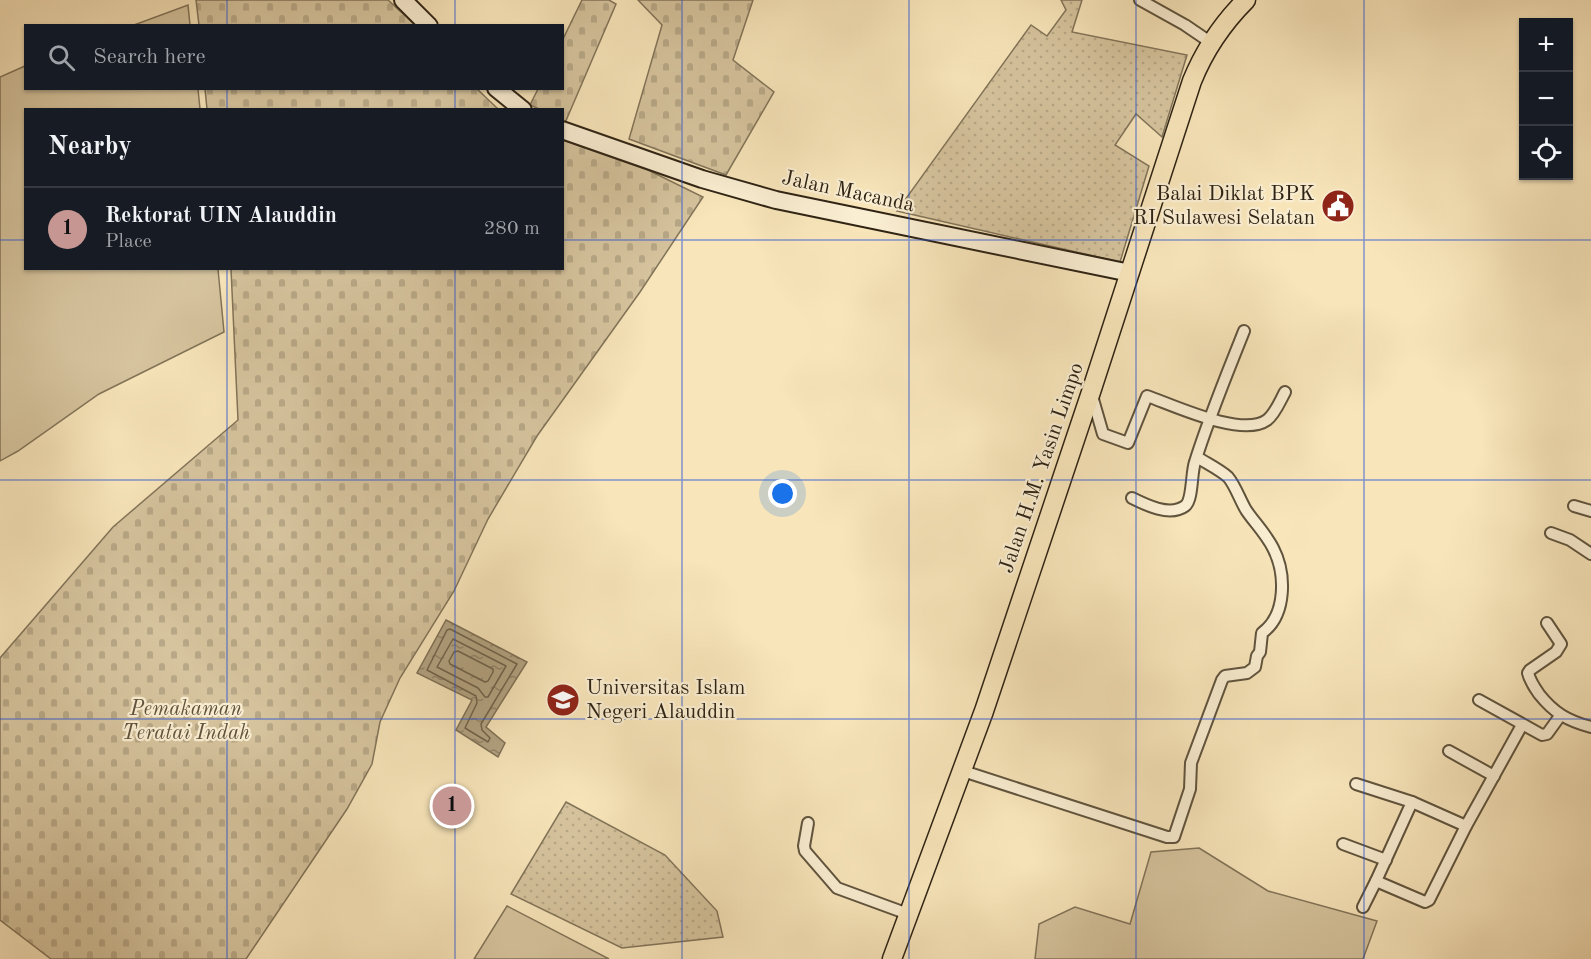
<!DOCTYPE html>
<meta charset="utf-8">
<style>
body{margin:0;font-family:"Old Standard TT",serif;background:#20242c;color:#f1f3f6}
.controls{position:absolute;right:18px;top:18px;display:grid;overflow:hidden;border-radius:0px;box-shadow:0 2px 4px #0004}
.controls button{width:54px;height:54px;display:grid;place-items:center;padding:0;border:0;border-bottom:2px solid #363941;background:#171b24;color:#f1f3f6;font:30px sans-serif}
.you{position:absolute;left:783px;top:494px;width:21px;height:21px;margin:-15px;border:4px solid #fff;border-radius:50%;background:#1a73e8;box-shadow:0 0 0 9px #1a73e833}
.badge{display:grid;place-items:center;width:39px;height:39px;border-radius:50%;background:#c59692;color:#111;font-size:20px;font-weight:700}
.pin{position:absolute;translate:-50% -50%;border:3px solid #fff;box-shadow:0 2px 6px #0006}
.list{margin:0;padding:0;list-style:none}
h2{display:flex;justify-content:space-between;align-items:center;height:78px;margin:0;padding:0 24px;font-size:26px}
h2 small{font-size:20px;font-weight:400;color:#9ea1a6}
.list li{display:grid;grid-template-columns:39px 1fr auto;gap:18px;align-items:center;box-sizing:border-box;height:84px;padding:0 24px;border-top:2px solid #363941}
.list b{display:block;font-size:22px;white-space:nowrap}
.list p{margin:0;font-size:20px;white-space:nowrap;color:#9ea1a6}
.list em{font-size:20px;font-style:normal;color:#9ea1a6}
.icon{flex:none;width:33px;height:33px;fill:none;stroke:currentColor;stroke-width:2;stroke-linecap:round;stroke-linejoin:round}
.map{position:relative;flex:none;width:1591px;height:959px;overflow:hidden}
.search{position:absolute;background:#171b24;box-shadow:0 2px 4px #0004;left:24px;top:24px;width:540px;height:66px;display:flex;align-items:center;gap:15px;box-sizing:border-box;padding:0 21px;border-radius:0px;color:#9ea1a6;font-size:22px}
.panel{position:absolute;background:#171b24;box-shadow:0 2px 4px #0004;left:24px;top:108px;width:540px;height:162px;border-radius:0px}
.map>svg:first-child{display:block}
.grass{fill:#d6c49e;stroke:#827459;stroke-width:1.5}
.cemetery{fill:url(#cemetery-stones);stroke:#827459;stroke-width:1.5}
.park{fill:url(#park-dots);stroke:#827459;stroke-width:1.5}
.water{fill:url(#water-ripples);stroke:#7e7056;stroke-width:1.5}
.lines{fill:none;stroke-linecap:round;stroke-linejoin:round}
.shore{stroke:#70634b;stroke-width:1.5}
.street-casing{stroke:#60543e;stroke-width:14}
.secondary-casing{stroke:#2e2314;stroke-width:20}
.primary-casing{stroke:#2e2314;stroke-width:21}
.street{stroke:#faeed2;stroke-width:10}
.secondary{stroke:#faeed2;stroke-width:16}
.primary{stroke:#f8e5ba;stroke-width:18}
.grid{fill:none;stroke:#1d4ed8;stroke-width:1.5;stroke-opacity:0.55}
.labels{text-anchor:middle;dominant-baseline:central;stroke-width:4.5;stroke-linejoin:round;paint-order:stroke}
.street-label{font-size:21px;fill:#2e2314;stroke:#faeed2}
.poi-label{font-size:21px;fill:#2e2314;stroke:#faeed2;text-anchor:end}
.park-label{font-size:21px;font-style:italic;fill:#60533d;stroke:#faeed2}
</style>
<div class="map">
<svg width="1591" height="959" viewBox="0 0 1591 959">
<defs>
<pattern id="cemetery-stones" width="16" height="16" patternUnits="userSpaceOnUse" patternTransform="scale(1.5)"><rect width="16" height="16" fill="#d6c49e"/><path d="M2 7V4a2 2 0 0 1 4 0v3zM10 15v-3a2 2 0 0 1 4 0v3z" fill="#b8a887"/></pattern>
<pattern id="park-dots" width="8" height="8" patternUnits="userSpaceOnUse" patternTransform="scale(1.5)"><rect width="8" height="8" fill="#d6c49e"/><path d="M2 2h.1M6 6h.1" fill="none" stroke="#b8a887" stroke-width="1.8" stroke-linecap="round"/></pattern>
<pattern id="water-ripples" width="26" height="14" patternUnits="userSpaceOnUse" patternTransform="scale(1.5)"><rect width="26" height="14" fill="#b3a382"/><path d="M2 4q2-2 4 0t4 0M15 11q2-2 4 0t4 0" fill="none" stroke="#928469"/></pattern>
</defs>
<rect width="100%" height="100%" fill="#f8e5ba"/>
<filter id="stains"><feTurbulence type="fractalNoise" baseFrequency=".00333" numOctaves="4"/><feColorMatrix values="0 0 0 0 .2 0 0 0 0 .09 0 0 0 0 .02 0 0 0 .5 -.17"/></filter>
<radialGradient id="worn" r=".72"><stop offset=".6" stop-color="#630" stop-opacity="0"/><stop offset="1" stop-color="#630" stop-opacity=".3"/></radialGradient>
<g class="grass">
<polygon points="188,5 190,25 134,25"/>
<polygon points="25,66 26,88 198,89 200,109 26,110 26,268 218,269 224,332 99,394 18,451 0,461 0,77"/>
<polygon points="1199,848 1268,891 1377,921 1363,959 1035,959 1039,924 1075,907 1130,924 1151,852"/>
<polygon points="507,906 609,959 474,959"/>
</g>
<g class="cemetery">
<polygon points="196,0 388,0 415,25 199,25"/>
<polygon points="582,0 609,0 616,4 565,123 563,121 562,110 539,109 530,105 538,89 562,88 563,39"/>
<polygon points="638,0 753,0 733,60 774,92 726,175 629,139 662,25"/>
<polygon points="205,89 477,89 498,109 207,109"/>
<polygon points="563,140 648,170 703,197 640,292 537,436 488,519 454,591 400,678 380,722 372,764 347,809 246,959 51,959 0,920 0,658 113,527 238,420 231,269 562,268"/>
</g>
<g class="park">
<polygon points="1061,0 1082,0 1072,32 1187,55 1162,137 1136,114 1115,145 1149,166 1120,262 897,211 1031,25 1047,36 1066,10"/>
<polygon points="566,802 665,855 717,911 723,937 622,948 511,894"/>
</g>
<polygon class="water" points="446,620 527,662 486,727 505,743 498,757 456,730 472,700 417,673"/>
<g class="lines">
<g class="shore">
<polygon points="450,629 517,664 481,724 482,730 490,738 488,742 465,728 477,703 476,696 427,670 447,630"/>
<polygon points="453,639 506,666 488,697 485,697 478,688 437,667"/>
<polygon points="458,651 493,669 493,672 488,681 485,682 450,664 449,661 454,652"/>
</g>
<defs>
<g id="street">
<polyline points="1140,0 1185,25 1210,42"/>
<path d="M1092 396 1103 434 1128 443 1147 396C1173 405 1242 438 1267 420 1275 414 1280 401 1285 392"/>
<path d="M1132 498C1146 505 1170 517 1185 506 1193 500 1191 473 1195 462 1209 417 1227 374 1244 331"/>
<polyline points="1574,506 1591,511"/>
<polyline points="1551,533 1570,540 1591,554"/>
<path d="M1547 623 1561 644 1556 652 1530 670 1528 673C1530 681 1534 687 1539 694 1554 713 1568 721 1591 727"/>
<polyline points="1479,700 1542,735 1547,734 1560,716"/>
<polyline points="1449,751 1494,776"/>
<path d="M963 771 1167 837H1174L1190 789 1191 763 1222 680 1225 676 1247 673 1255 667 1257 656 1260 652 1262 633C1287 615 1286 573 1273 548 1266 534 1254 522 1246 510 1240 500 1235 485 1228 477 1219 469 1206 463 1197 457"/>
<polyline points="1356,784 1412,802 1376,881"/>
<polyline points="1412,802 1466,826"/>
<polyline points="808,823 804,846 805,851 837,888 908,914"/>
<polyline points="1343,844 1386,860"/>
<polyline points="1363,907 1376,881 1425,902 1429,900 1466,826 1522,725"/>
</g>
<g id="secondary">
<polyline points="403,0 429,26"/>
<polyline points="496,88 523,110"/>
<polyline points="562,130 702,179 776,200 1130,273"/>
</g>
<path id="primary" d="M892 959 984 711 1091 392 1192 81C1205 49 1222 24 1246 0"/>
</defs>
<use href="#street" class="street-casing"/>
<use href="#secondary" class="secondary-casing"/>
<use href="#primary" class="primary-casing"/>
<use href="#street" class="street"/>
<use href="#secondary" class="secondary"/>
<use href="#primary" class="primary"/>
</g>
<path class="grid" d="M227 0V26M455 0V26M682 0V959M909 0V959M1136 0V959M1364 0V959M227 88V110M455 88V110M0 240H26M562 240H1591M227 268V959M455 268V959M0 480H1591M0 719H1591"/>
<defs>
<symbol id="civic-disc" viewBox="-11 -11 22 22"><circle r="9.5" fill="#8f2418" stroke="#faeed2"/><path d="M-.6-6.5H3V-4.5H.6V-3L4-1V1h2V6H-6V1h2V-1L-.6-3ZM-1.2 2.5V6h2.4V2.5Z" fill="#fff"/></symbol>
<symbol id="university-disc" viewBox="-11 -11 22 22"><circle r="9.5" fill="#8f2418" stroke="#faeed2"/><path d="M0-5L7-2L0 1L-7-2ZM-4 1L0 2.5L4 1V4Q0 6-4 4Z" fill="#fff"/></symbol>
</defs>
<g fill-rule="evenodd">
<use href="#civic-disc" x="1319" y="187" width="38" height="38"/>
<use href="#university-disc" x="544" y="681" width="38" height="38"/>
</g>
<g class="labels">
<g class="street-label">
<text transform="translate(848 192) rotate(12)">Jalan Macanda</text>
<text transform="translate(1042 468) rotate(-71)">Jalan H.M. Yasin Limpo</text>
</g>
<g class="poi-label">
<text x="1315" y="194">Balai Diklat BPK<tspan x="1315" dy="24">RI Sulawesi Selatan</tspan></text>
<text x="586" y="688" text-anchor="start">Universitas Islam<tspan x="586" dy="24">Negeri Alauddin</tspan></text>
</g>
<g class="park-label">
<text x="186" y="709">Pemakaman<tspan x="186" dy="24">Teratai Indah</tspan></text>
</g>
</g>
<rect width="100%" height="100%" filter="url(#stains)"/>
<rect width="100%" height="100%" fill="url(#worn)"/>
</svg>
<div class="controls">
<button>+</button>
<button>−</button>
<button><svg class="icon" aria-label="locate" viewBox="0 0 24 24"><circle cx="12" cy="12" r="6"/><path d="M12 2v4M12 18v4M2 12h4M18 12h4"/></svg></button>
</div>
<div class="you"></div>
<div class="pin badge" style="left:452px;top:806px">1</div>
<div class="search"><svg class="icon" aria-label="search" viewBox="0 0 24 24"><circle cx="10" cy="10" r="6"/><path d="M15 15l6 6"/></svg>Search here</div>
<section class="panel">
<h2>Nearby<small></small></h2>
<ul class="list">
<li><span class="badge">1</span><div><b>Rektorat UIN Alauddin</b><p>Place</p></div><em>280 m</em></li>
</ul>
</section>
</div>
